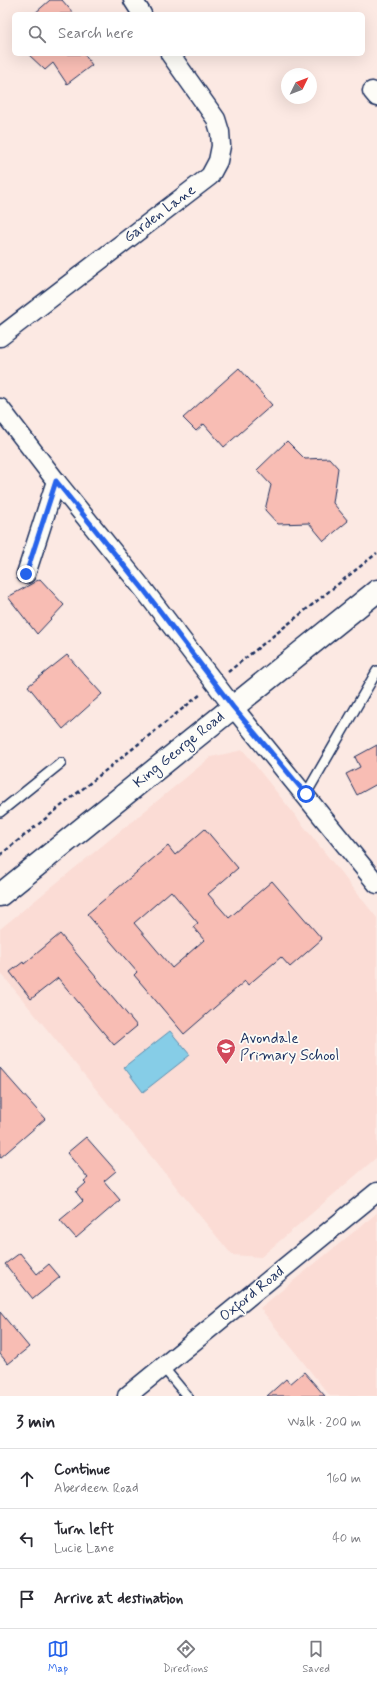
<!DOCTYPE html>
<meta charset="utf-8">
<style>
body{margin:0;font-family:Mynerve,sans-serif;background:#f7f7f7;color:#2b2b33}
.compass{position:absolute;left:281px;top:68px;width:36px;height:36px;border-radius:50%;background:#fff;box-shadow:0 4px 16px #0002;rotate:47deg}
.stop{position:absolute;width:12px;height:12px;margin:-9px;border:3px solid #2563eb;border-radius:50%;background:#fff}
.stop.end{background:#2563eb;border-color:#fff;box-shadow:0 1px 4px #0008}
.list{margin:0;padding:0;list-style:none}
h2{display:flex;justify-content:space-between;align-items:center;height:52px;margin:0;padding:0 16px;font-size:17px}
h2 small{font-size:13px;font-weight:400;color:#7c7c81}
.list li{display:grid;grid-template-columns:26px 1fr auto;gap:12px;align-items:center;box-sizing:border-box;height:60px;padding:0 16px;border-top:1px solid #e1e1e2}
.list b{display:block;font-size:15px;white-space:nowrap}
.list p{margin:0;font-size:13px;white-space:nowrap;color:#7c7c81}
.list em{font-size:13px;font-style:normal;color:#7c7c81}
.icon{flex:none;width:22px;height:22px;fill:none;stroke:currentColor;stroke-width:2;stroke-linecap:round;stroke-linejoin:round}
.map{position:relative;flex:none;width:377px;height:1396px;overflow:hidden}
.search{position:absolute;background:#fff;box-shadow:0 4px 16px #0002;left:12px;right:12px;top:12px;height:44px;display:flex;align-items:center;gap:10px;box-sizing:border-box;padding:0 14px;border-radius:6px;color:#7c7c81;font-size:15px}
.sheet{height:232px;background:#fff}
nav{display:flex;justify-content:space-around;align-items:center;box-sizing:border-box;height:56px;border-top:1px solid #e1e1e2;background:#fff;font-size:11px;color:#7c7c81}
nav a{display:grid;justify-items:center;gap:2px}
nav .on{color:#2563eb}
.map>svg:first-child{display:block}
.built{fill:#fbdcd5}
.water{fill:#86cde7;stroke:#5b8eb0}
.building{fill:#f8bdb4;stroke:#1b2f5e;fill-rule:evenodd}
.lines{fill:none;stroke-linecap:round;stroke-linejoin:round}
.service-casing{stroke:#1b2f5e;stroke-width:12}
.minor-casing{stroke:#1b2f5e;stroke-width:21}
.secondary-casing{stroke:#1b2f5e;stroke-width:25}
.path{stroke:#1b2f5e;stroke-width:2.5;stroke-dasharray:4 3;stroke-linecap:butt}
.service{stroke:#fdfcf7;stroke-width:9}
.minor{stroke:#fdfcf7;stroke-width:18}
.secondary{stroke:#fdfcf7;stroke-width:22}
.route{stroke:#2563eb;stroke-width:5}
.labels{text-anchor:middle;dominant-baseline:central;stroke-width:3.5;stroke-linejoin:round;paint-order:stroke}
.street-label{font-size:15px;fill:#1b2f5e;stroke:#fdfcf7}
.poi-label{font-size:15px;fill:#1b2f5e;stroke:#fdfcf7;text-anchor:start}
</style>
<div class="map">
<svg width="377" height="1396" viewBox="0 0 377 1396">
<rect width="100%" height="100%" fill="#fce9e3"/>
<filter id="ink" filterUnits="userSpaceOnUse"><feTurbulence type="fractalNoise" baseFrequency=".025" numOctaves="2"/><feDisplacementMap in="SourceGraphic" scale="8" xChannelSelector="R" yChannelSelector="G"/><feConvolveMatrix kernelMatrix="1 2 1 2 8 2 1 2 1" color-interpolation-filters="sRGB"/></filter>
<g filter="url(#ink)">
<g class="built">
<polygon points="243,750 377,918 377,1157 261,1257 232,1255 0,972 0,929 211,757"/>
<polygon points="377,1213 377,1396 330,1396 260,1308"/>
</g>
<polygon class="water" points="170,1031 190,1055 143,1092 124,1067"/>
<g class="building">
<polygon points="50,0 62,0 74,14 34,14"/>
<polygon points="28,54 84,54 92,65 67,84 53,63 45,70"/>
<polygon points="239,368 272,405 224,447 204,424 196,431 183,418"/>
<polygon points="287,441 305,459 329,458 338,468 333,503 348,521 324,541 309,523 278,524 265,510 271,485 257,470"/>
<polygon points="40,579 64,605 37,634 8,597"/>
<polygon points="67,655 102,694 63,729 28,686"/>
<polygon points="377,745 377,784 357,795 346,774 360,767 355,757"/>
<path d="M205 829 238 868 208 894 229 918 272 881 322 939 290 967 281 957 248 985 245 981 184 1034 134 975 137 972 87 914 168 846 175 855ZM171 891 198 923 193 927 204 940 172 968 134 923Z"/>
<polygon points="60,934 137,1026 114,1045 58,978 31,999 10,972 23,962 24,964"/>
<polygon points="0,1068 45,1119 0,1158"/>
<polygon points="86,1137 116,1171 104,1181 120,1200 76,1238 60,1220 83,1201 76,1192 86,1183 84,1181 88,1178 67,1153"/>
<polygon points="20,1253 37,1274 49,1264 60,1277 33,1299 5,1264"/>
<polygon points="0,1312 29,1347 8,1364 0,1354"/>
<polygon points="304,1372 325,1396 267,1396 286,1379 290,1384"/>
</g>
<g class="lines">
<defs>
<g id="service">
<polyline points="306,794 377,671"/>
<polyline points="0,812 61,763"/>
<polyline points="163,1367 187,1396"/>
</g>
<g id="minor">
<polyline points="133,0 142,14"/>
<polyline points="372,91 377,97"/>
<polyline points="0,337 210,176 218,161 221,146 220,132 216,119 170,54"/>
<polyline points="0,408 56,481 144,590 233,707 377,884"/>
<polyline points="26,574 56,481"/>
<polyline points="127,1396 377,1192"/>
</g>
<polyline id="secondary" points="0,895 377,591"/>
</defs>
<use href="#service" class="service-casing"/>
<use href="#minor" class="minor-casing"/>
<use href="#secondary" class="secondary-casing"/>
<g class="path">
<polyline points="228,672 377,553"/>
<polyline points="0,855 201,694"/>
</g>
<use href="#service" class="service"/>
<use href="#minor" class="minor"/>
<use href="#secondary" class="secondary"/>
</g>
</g>
<g class="lines" filter="url(#ink)">
<polyline class="route" points="26,574 56,481 144,590 233,707 306,794"/>
</g>
<defs>
<symbol id="school-pin" viewBox="-11 -11 22 30"><path d="M0 17L-7.5 6A9.5 9.5 0 1 1 7.5 6Z" fill="#d1495b" stroke="#fdfcf7"/><path d="M0-5L7-2L0 1L-7-2ZM-4 1L0 2.5L4 1V4Q0 6-4 4Z" fill="#fff"/></symbol>
</defs>
<g fill-rule="evenodd">
<use href="#school-pin" x="215" y="1037" width="22" height="30"/>
</g>
<g class="labels">
<g class="street-label">
<text transform="translate(160 214) rotate(-37)">Garden Lane</text>
<text transform="translate(179 750) rotate(-39)">King George Road</text>
<text transform="translate(252 1294) rotate(-39)">Oxford Road</text>
</g>
<g class="poi-label">
<text x="240" y="1039">Avondale<tspan x="240" dy="17">Primary School</tspan></text>
</g>
</g>
</svg>
<svg class="compass" viewBox="-18 -18 36 36"><path d="M0-13l5 13h-10z" fill="#e53935"/><path d="M0 13l5-13h-10z" fill="#7c7c81"/></svg>
<div class="stop" style="left:306px;top:794px"></div>
<div class="stop end" style="left:26px;top:574px"></div>
<div class="search"><svg class="icon" aria-label="search" viewBox="0 0 24 24"><circle cx="10" cy="10" r="6"/><path d="M15 15l6 6"/></svg>Search here</div>
</div>
<section class="sheet">
<h2>3 min<small>Walk · 200 m</small></h2>
<ul class="list">
<li><svg class="icon" aria-label="ahead" viewBox="0 0 24 24"><path d="M12 20V5M6 11l6-6 6 6"/></svg><div><b>Continue</b><p>Aberdeen Road</p></div><em>160 m</em></li>
<li><svg class="icon" aria-label="left" viewBox="0 0 24 24"><path d="M17 20v-9H6M10 6l-5 5 5 5"/></svg><div><b>Turn left</b><p>Lucie Lane</p></div><em>40 m</em></li>
<li><svg class="icon" aria-label="arrive" viewBox="0 0 24 24"><path d="M6 21V4h12l-3 4 3 4H6"/></svg><div><b>Arrive at destination</b></div></li>
</ul>
</section>
<nav>
<a class="on"><svg class="icon" aria-label="map" viewBox="0 0 24 24"><path d="M3 6l6-2 6 2 6-2v14l-6 2-6-2-6 2zM9 4v14M15 6v14"/></svg>Map</a>
<a><svg class="icon" aria-label="directions" viewBox="0 0 24 24"><path d="M12 3l9 9-9 9-9-9zM9 14v-3h6M13 9l2 2-2 2"/></svg>Directions</a>
<a><svg class="icon" aria-label="saved" viewBox="0 0 24 24"><path d="M7 4h10v16l-5-4-5 4z"/></svg>Saved</a>
</nav>
